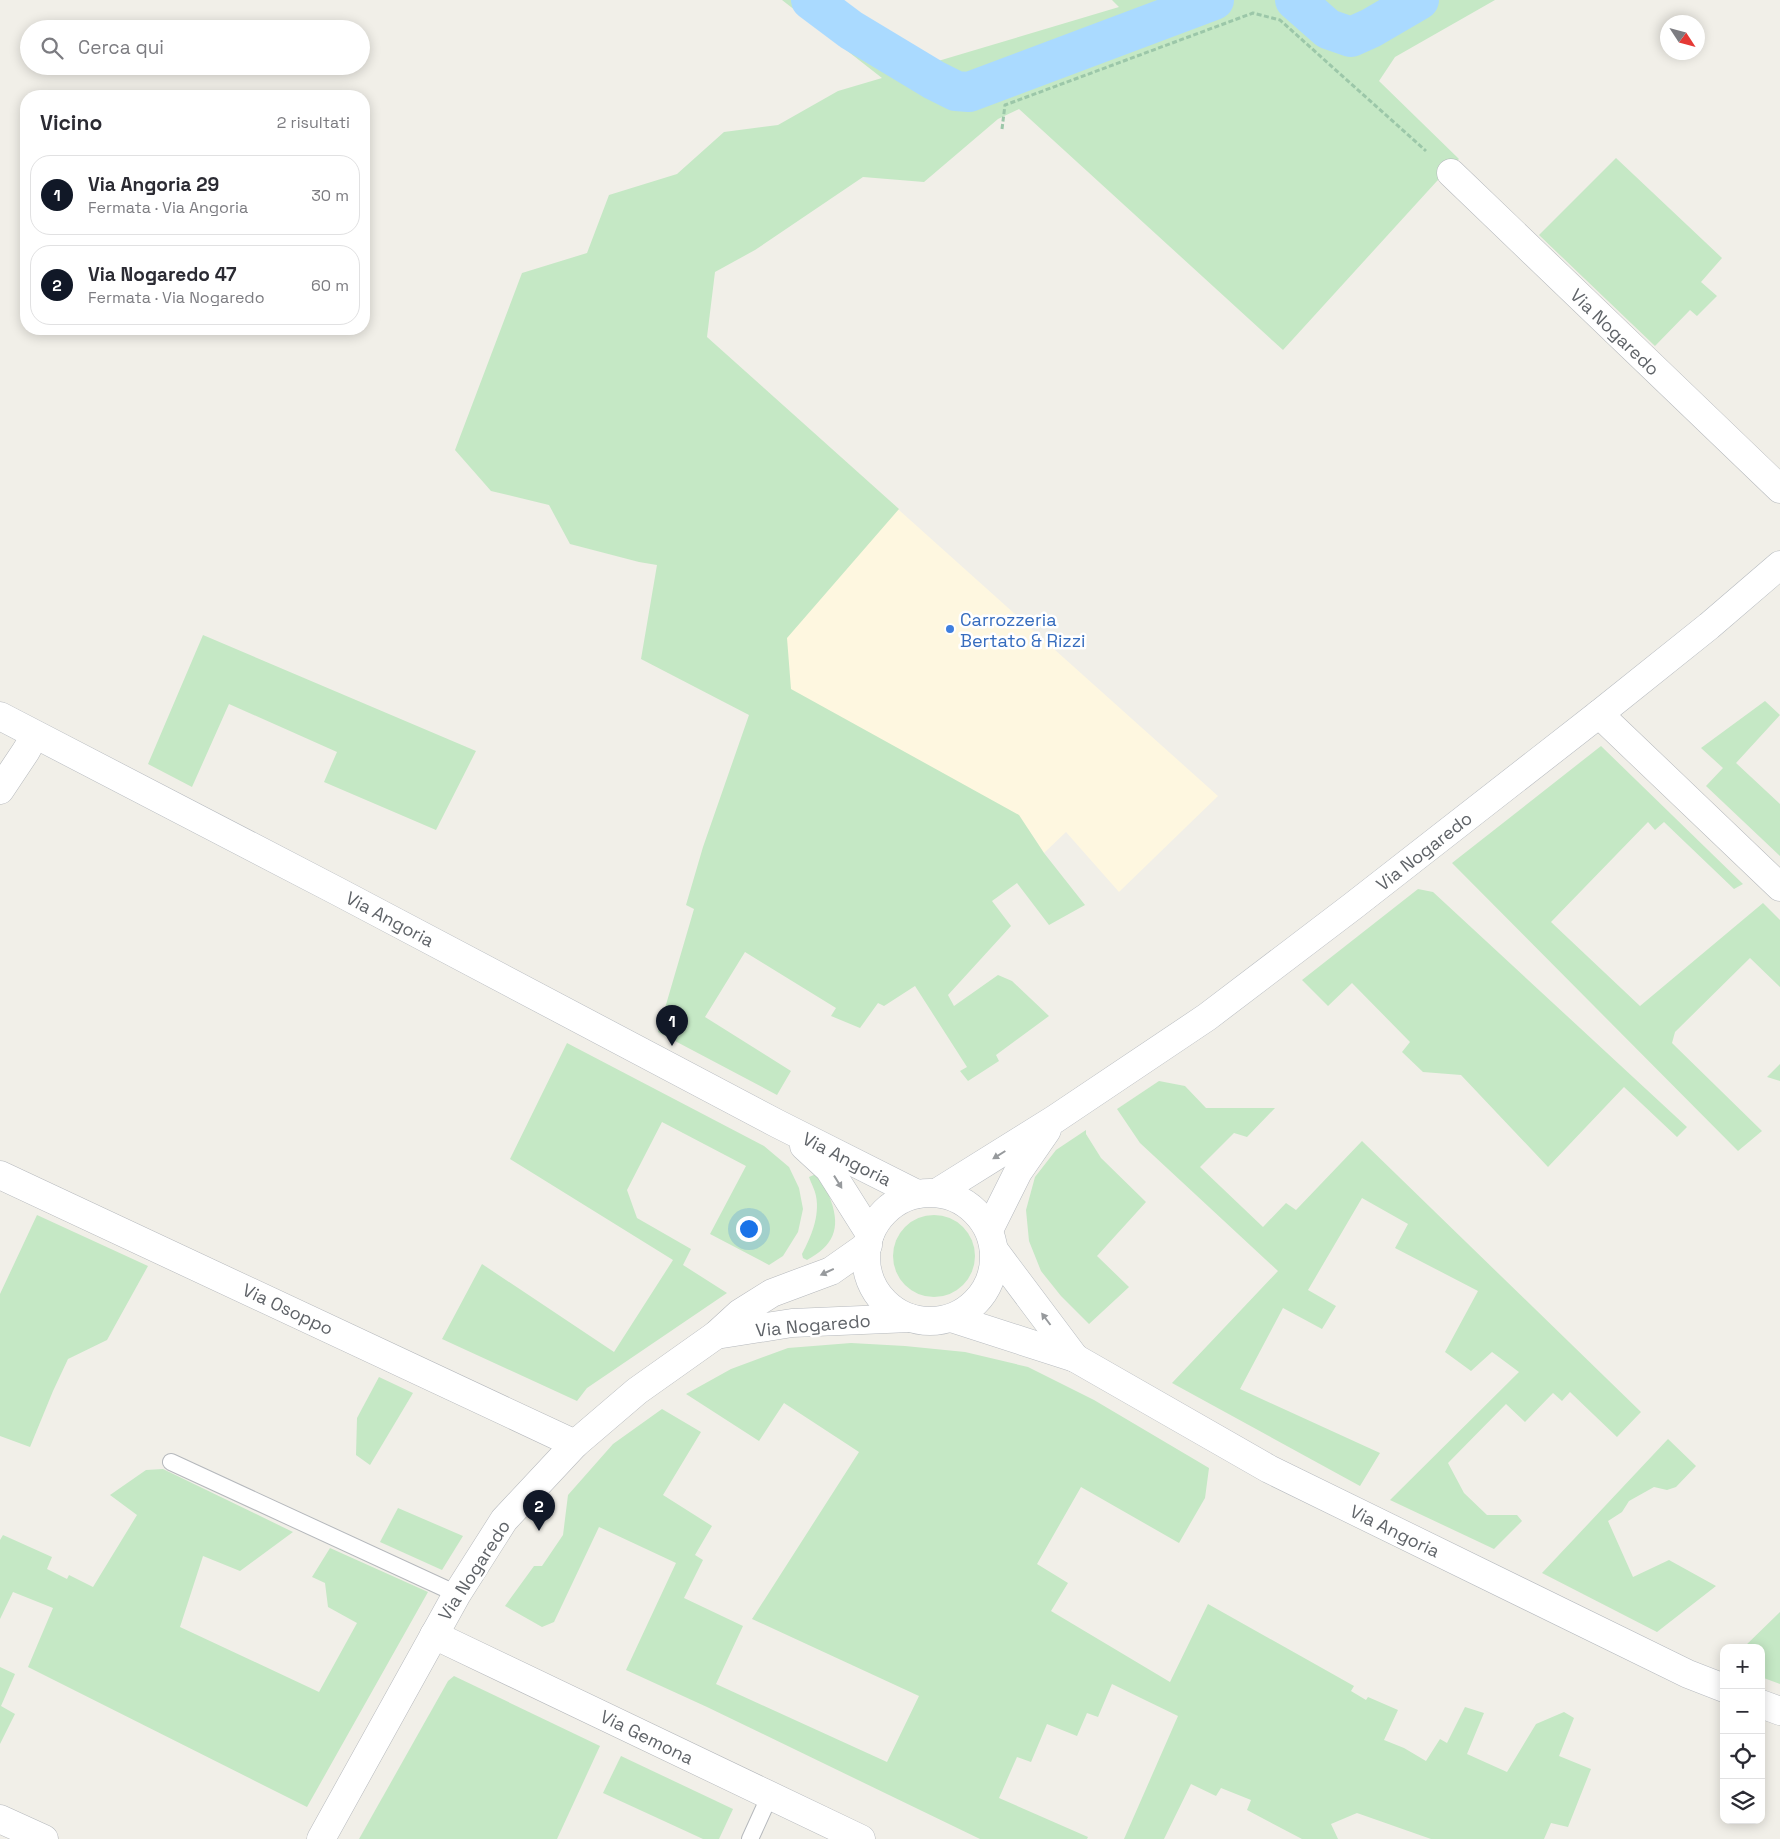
<!DOCTYPE html>
<html lang="it">
<meta charset="utf-8">
<style>
body{margin:0;font-family:"Space Grotesk",sans-serif;background:#f2f2f3;color:#2b2b33}
.controls{position:absolute;right:15px;bottom:15px;display:grid;overflow:hidden;border-radius:10px;box-shadow:0 2px 12px #0003}
.controls button{width:45px;height:45px;display:grid;place-items:center;padding:0;border:0;border-bottom:1px solid #e1e1e2;background:#fff;color:#2b2b33;font:25px sans-serif}
.compass{position:absolute;left:1660px;top:15px;width:45px;height:45px;border-radius:50%;background:#fff;box-shadow:0 2px 12px #0003;rotate:126deg}
.you{position:absolute;left:748px;top:1228px;width:18px;height:18px;margin:-12px;border:4px solid #fff;border-radius:50%;background:#1a73e8;box-shadow:0 0 0 8px #1a73e833}
.badge{display:grid;place-items:center;width:32px;height:32px;border-radius:50%;background:#111827;color:#fff;font-size:16px;font-weight:700}
.pin{position:absolute;translate:-50% -41px;filter:drop-shadow(0 1px 2px #0008)}
.pin::after{content:'';position:absolute;top:26px;width:18px;height:15px;background:inherit;clip-path:polygon(0 0,100% 0,50% 100%)}
.list{margin:0;padding:0;list-style:none}
h2{display:flex;justify-content:space-between;align-items:center;height:65px;margin:0;padding:0 20px;font-size:21px}
h2 small{font-size:16px;font-weight:400;color:#7c7c81}
.list li{display:grid;grid-template-columns:32px 1fr auto;gap:15px;align-items:center;box-sizing:border-box;height:80px;margin:0 10px 10px;padding:0 10px;border:1px solid #e1e1e2;border-radius:20px}
.list b{display:block;font-size:19px;white-space:nowrap}
.list p{margin:0;font-size:16px;white-space:nowrap;color:#7c7c81}
.list em{font-size:16px;font-style:normal;color:#7c7c81}
.icon{flex:none;width:28px;height:28px;fill:none;stroke:currentColor;stroke-width:2;stroke-linecap:round;stroke-linejoin:round}
.map{position:relative;flex:none;width:1780px;height:1839px;overflow:hidden}
.search{position:absolute;background:#fff;box-shadow:0 2px 12px #0003;left:20px;top:20px;width:350px;height:55px;display:flex;align-items:center;gap:12px;box-sizing:border-box;padding:0 18px;border-radius:28px;color:#7c7c81;font-size:19px}
.panel{position:absolute;background:#fff;box-shadow:0 2px 12px #0003;left:20px;top:90px;width:350px;height:245px;border-radius:20px}
.map>svg:first-child{display:block}
.commercial{fill:#fef7e0}
.green{fill:#c5e8c5}
.lines{fill:none;stroke-linecap:round;stroke-linejoin:round}
.canal{stroke:#aadaff;stroke-width:40}
.lane-casing{stroke:#b5b8bc;stroke-width:18}
.street-casing{stroke:#b5b8bc;stroke-width:29}
.secondary-casing{stroke:#b6babf;stroke-width:29}
.path{stroke:#9cc7a9;stroke-width:3;stroke-dasharray:5 2.5;stroke-linecap:butt}
.lane{stroke:#fff;stroke-width:16}
.street{stroke:#fff;stroke-width:28}
.secondary{stroke:#fff;stroke-width:28}
.oneway{fill:#979a9d}
.shop-dot{fill:#3f7fe0;stroke:#fff;stroke-width:2}
.labels{text-anchor:middle;dominant-baseline:central;stroke-width:5;stroke-linejoin:round;paint-order:stroke}
.street-label{font-size:18px;fill:#5f6368;stroke:#fff}
.shop-label{font-size:18px;fill:#366cbe;stroke:#fff;text-anchor:start}
</style>
<div class="map">
<svg width="1780" height="1839" viewBox="0 0 1780 1839">
<rect width="100%" height="100%" fill="#f1efe8"/>
<polygon class="commercial" points="706,337 1218,796 1119,892 1066,832 1044,853 1028,829 667,647"/>
<g class="green">
<polygon points="782,0 826,0 865,30 928,64 1119,7 1112,0 1495,0 1395,57 1379,81 1459,159 1437,181 1283,350 1019,109 998,119 924,182 863,177 755,250 715,272 707,337 899,509 787,638 791,689 1019,815 1044,853 1085,905 1049,925 1017,883 992,901 1011,926 948,995 954,1006 998,975 1012,981 1049,1016 996,1055 999,1061 968,1081 960,1071 967,1067 915,986 884,1006 878,1003 860,1028 831,1016 836,1008 745,952 705,1017 791,1071 777,1095 658,1032 694,909 686,905 703,847 749,715 641,659 657,565 639,562 570,544 549,505 491,491 455,450 522,273 587,253 609,195 677,174 724,132 778,125 838,91 882,78"/>
<polygon points="1616,158 1722,258 1701,282 1717,296 1697,316 1690,310 1655,346 1539,235"/>
<polygon points="203,635 476,751 436,830 324,782 337,752 229,704 192,787 148,764"/>
<polygon points="1765,701 1780,715 1736,763 1780,804 1780,856 1706,786 1723,768 1701,748"/>
<polygon points="1601,746 1743,884 1734,889 1664,822 1655,830 1648,822 1551,922 1640,1006 1763,903 1780,920 1780,987 1750,958 1675,1032 1672,1043 1762,1131 1738,1151 1452,863"/>
<polygon points="1418,889 1433,892 1687,1127 1677,1137 1624,1087 1548,1167 1461,1075 1423,1072 1402,1052 1410,1042 1352,983 1328,1006 1302,980"/>
<polygon points="567,1043 764,1146 789,1167 799,1188 803,1209 798,1232 783,1256 769,1265 710,1234 746,1166 662,1122 627,1190 637,1218 691,1249 683,1265 727,1293 587,1388 577,1401 442,1339 482,1264 614,1352 673,1260 510,1159"/>
<polygon points="1780,1064 1780,1081 1767,1077"/>
<polygon points="1159,1081 1185,1086 1206,1108 1275,1108 1247,1137 1234,1133 1200,1167 1263,1227 1286,1203 1296,1210 1362,1141 1641,1412 1617,1437 1570,1392 1562,1401 1553,1393 1525,1422 1506,1404 1448,1463 1464,1493 1487,1515 1517,1515 1522,1521 1494,1549 1390,1500 1519,1372 1492,1352 1471,1371 1445,1352 1478,1291 1395,1248 1408,1224 1362,1198 1308,1290 1336,1306 1322,1329 1283,1308 1240,1389 1380,1453 1360,1486 1172,1383 1278,1271 1140,1143 1117,1109"/>
<polygon points="1086,1130 1086,1134 1101,1158 1146,1202 1097,1256 1129,1287 1089,1324 1061,1296 1041,1271 1029,1241 1026,1210 1035,1177 1056,1150"/>
<path d="M816 1174C825 1183 827 1189 831 1201 841 1229 833 1246 807 1260L803 1258 802 1254C811 1237 820 1216 816 1196 815 1190 811 1183 809 1177Z"/>
<circle cx="934" cy="1256" r="41"/>
<polygon points="37,1215 148,1266 107,1340 68,1359 53,1391 30,1447 0,1436 0,1294"/>
<polygon points="851,1343 905,1346 965,1352 1028,1367 1094,1400 1209,1468 1205,1498 1179,1543 1081,1487 1037,1564 1068,1583 1051,1611 1170,1682 1208,1604 1354,1686 1351,1691 1366,1700 1368,1697 1398,1710 1384,1740 1404,1748 1426,1761 1440,1739 1447,1743 1465,1707 1484,1713 1467,1754 1507,1772 1536,1724 1564,1712 1574,1718 1559,1756 1591,1769 1568,1827 1551,1823 1544,1839 1431,1839 1357,1813 1331,1824 1338,1839 1302,1839 1247,1810 1251,1800 1221,1788 1216,1796 1191,1784 1164,1839 1124,1839 1178,1716 1112,1684 1098,1717 1087,1713 1077,1736 1047,1724 1031,1762 1017,1757 999,1798 1088,1837 1087,1839 980,1839 707,1707 626,1670 676,1563 599,1527 554,1622 542,1627 505,1606 534,1566 542,1566 563,1535 568,1495 613,1444 662,1409 701,1432 663,1495 712,1526 695,1555 703,1560 684,1598 743,1626 716,1684 887,1762 919,1696 752,1619 859,1452 784,1403 759,1441 686,1394 731,1369 788,1348"/>
<polygon points="379,1377 413,1393 370,1465 356,1455 357,1418"/>
<polygon points="1668,1439 1696,1466 1676,1487 1667,1490 1654,1487 1629,1501 1622,1512 1608,1521 1633,1577 1669,1560 1716,1586 1657,1632 1542,1573"/>
<polygon points="163,1469 293,1532 240,1571 203,1556 180,1627 319,1692 357,1623 328,1607 325,1583 312,1577 330,1548 428,1592 307,1807 28,1667 53,1608 13,1592 0,1619 0,1540 3,1535 52,1557 47,1569 67,1579 69,1575 93,1587 137,1515 110,1495 146,1470"/>
<polygon points="398,1508 463,1536 442,1570 380,1542"/>
<polygon points="1780,1612 1780,1684 1761,1677 1761,1648 1743,1648"/>
<polygon points="0,1667 15,1674 1,1706 15,1714 0,1744"/>
<polygon points="454,1676 600,1746 557,1839 359,1839 448,1681"/>
<polygon points="621,1756 733,1809 719,1839 703,1839 603,1793"/>
</g>
<g class="lines">
<g class="canal">
<polyline points="811,0 851,30 934,80 956,91 969,92 1214,0"/>
<polyline points="1295,0 1328,29 1351,37 1371,28 1419,0"/>
</g>
<defs>
<g id="lane">
<polyline points="171,1462 457,1594"/>
<polyline points="750,1839 770,1795"/>
</g>
<g id="street">
<polyline points="1451,173 1780,489"/>
<polyline points="1599,714 1780,887"/>
<polyline points="0,790 26,751 35,735"/>
<polyline points="0,1175 575,1444"/>
<polyline points="716,1335 792,1323 910,1318"/>
<polyline points="434,1635 861,1839"/>
<polyline points="0,1819 44,1839"/>
<polyline points="321,1839 457,1594 504,1520 575,1444 637,1391 716,1335 740,1313 772,1293 831,1271 868,1245"/>
</g>
<g id="secondary">
<polyline points="0,716 337,891 778,1124 917,1194"/>
<polyline points="804,1146 829,1169 870,1234"/>
<polyline points="938,1192 1055,1119 1207,1017 1353,906 1599,714 1709,626 1780,565"/>
<circle cx="930" cy="1257" r="64"/>
<polyline points="989,1230 1018,1172 1047,1130"/>
<polyline points="994,1250 1075,1358"/>
<polyline points="951,1318 1075,1358 1269,1469 1688,1674 1724,1688"/>
<polyline points="1761,1704 1780,1711"/>
</g>
</defs>
<use href="#lane" class="lane-casing"/>
<use href="#street" class="street-casing"/>
<use href="#secondary" class="secondary-casing"/>
<polyline class="path" points="1002,129 1005,105 1253,13 1280,20 1426,151"/>
<use href="#lane" class="lane"/>
<use href="#street" class="street"/>
<use href="#secondary" class="secondary"/>
</g>
<defs><path id="oneway-solid" d="M-6-.8H1V-3.2L6.5 0L1 3.2V.8H-6Z" transform="scale(1.25)"/></defs>
<g class="oneway">
<use href="#oneway-solid" transform="translate(999 1155) rotate(148)"/>
<use href="#oneway-solid" transform="translate(838 1182) rotate(58)"/>
<use href="#oneway-solid" transform="translate(827 1272) rotate(155)"/>
<use href="#oneway-solid" transform="translate(1046 1319) rotate(-127)"/>
</g>
<circle class="shop-dot" cx="950" cy="629" r="5"/>
<g class="labels">
<g class="street-label">
<text transform="translate(1615 332) rotate(44)">Via Nogaredo</text>
<text transform="translate(1424 851) rotate(-38)">Via Nogaredo</text>
<text transform="translate(390 919) rotate(28)">Via Angoria</text>
<text transform="translate(847 1159) rotate(27)">Via Angoria</text>
<text transform="translate(288 1309) rotate(25)">Via Osoppo</text>
<text transform="translate(813 1325) rotate(-5)">Via Nogaredo</text>
<text transform="translate(1395 1531) rotate(26)">Via Angoria</text>
<text transform="translate(474 1570) rotate(-57)">Via Nogaredo</text>
<text transform="translate(647 1737) rotate(26)">Via Gemona</text>
</g>
<g class="shop-label">
<text x="960" y="619">Carrozzeria<tspan x="960" dy="21">Bertato &amp; Rizzi</tspan></text>
</g>
</g>
</svg>
<div class="controls">
<button>+</button>
<button>−</button>
<button><svg class="icon" aria-label="locate" viewBox="0 0 24 24"><circle cx="12" cy="12" r="6"/><path d="M12 2v4M12 18v4M2 12h4M18 12h4"/></svg></button>
<button><svg class="icon" aria-label="layers" viewBox="0 0 24 24"><path d="M12 4l9 5-9 5-9-5zM3 14l9 5 9-5"/></svg></button>
</div>
<svg class="compass" viewBox="-18 -18 36 36"><path d="M0-13l5 13h-10z" fill="#e53935"/><path d="M0 13l5-13h-10z" fill="#7c7c81"/></svg>
<div class="you"></div>
<div class="pin badge" style="left:672px;top:1046px">1</div>
<div class="pin badge" style="left:539px;top:1531px">2</div>
<div class="search"><svg class="icon" aria-label="search" viewBox="0 0 24 24"><circle cx="10" cy="10" r="6"/><path d="M15 15l6 6"/></svg>Cerca qui</div>
<section class="panel">
<h2>Vicino<small>2 risultati</small></h2>
<ul class="list">
<li><span class="badge">1</span><div><b>Via Angoria 29</b><p>Fermata · Via Angoria</p></div><em>30 m</em></li>
<li><span class="badge">2</span><div><b>Via Nogaredo 47</b><p>Fermata · Via Nogaredo</p></div><em>60 m</em></li>
</ul>
</section>
</div>
